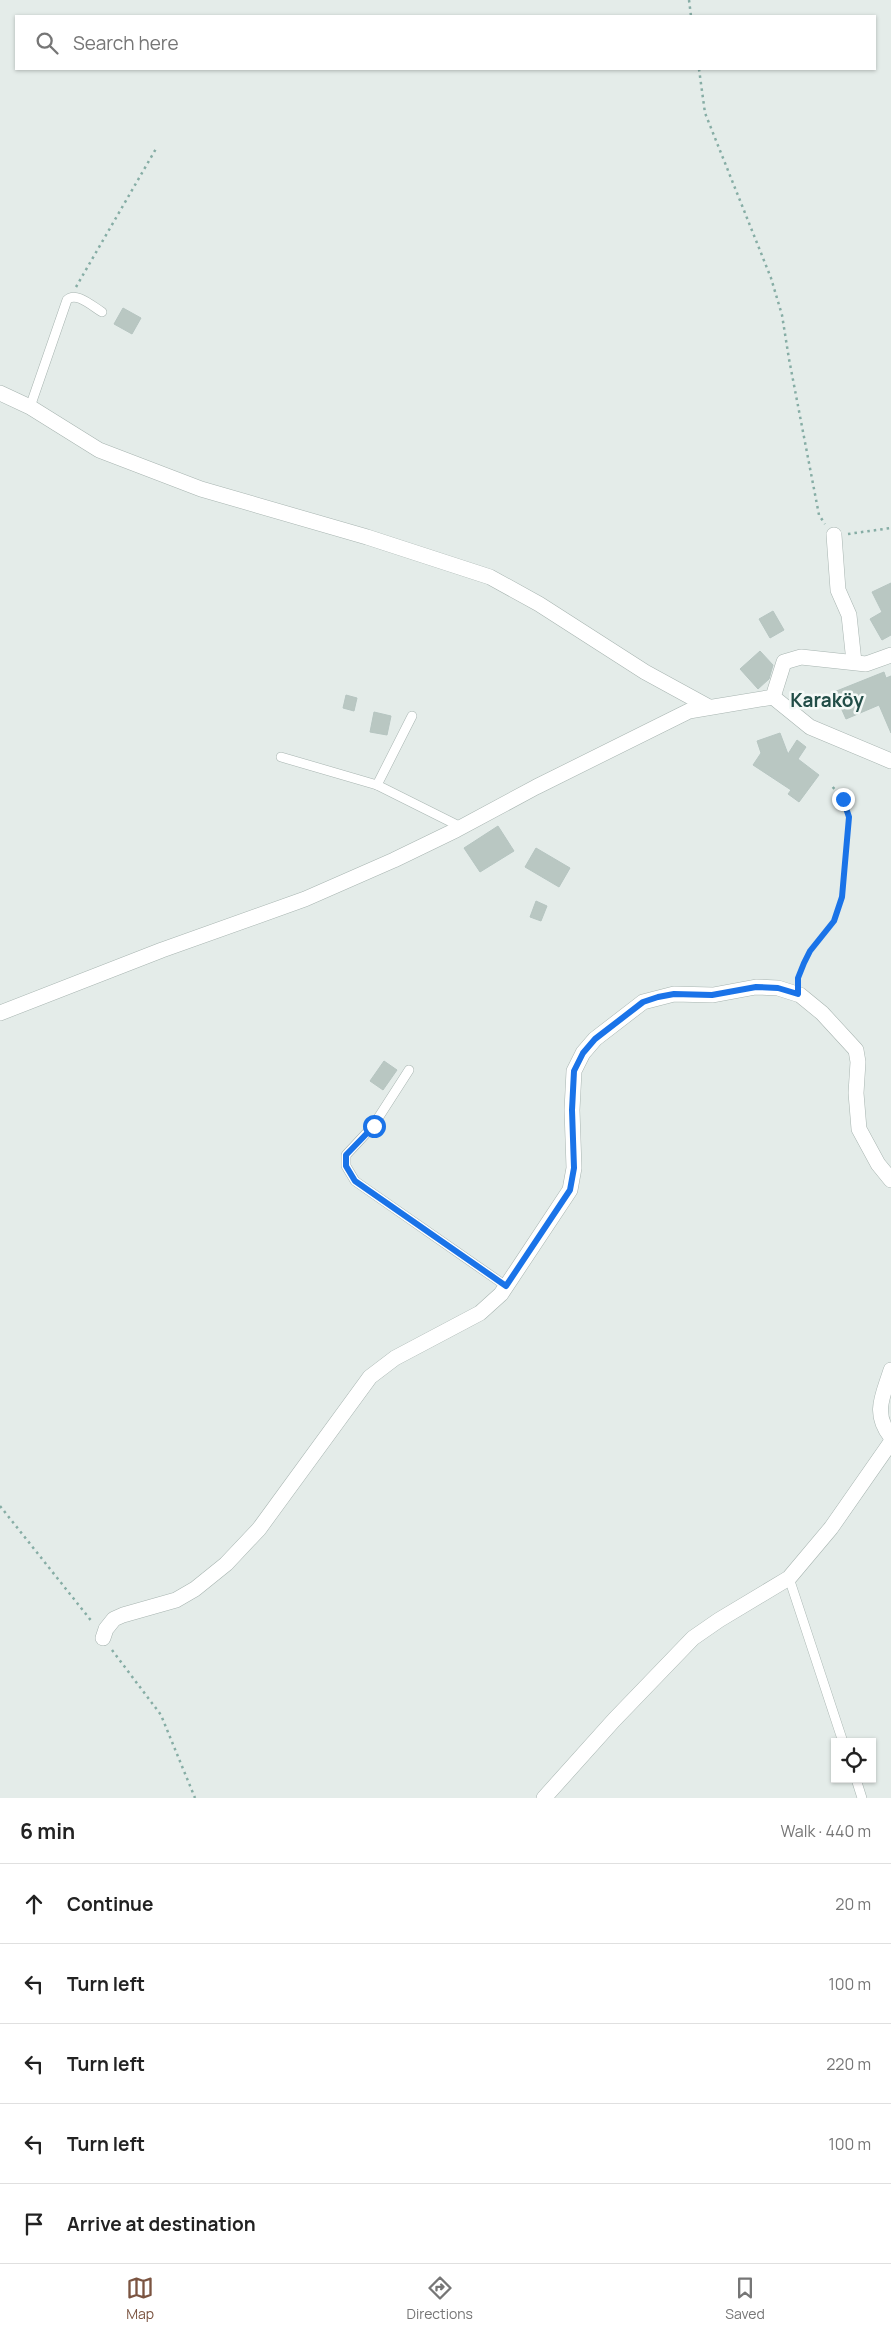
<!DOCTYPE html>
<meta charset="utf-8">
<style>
body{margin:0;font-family:Manrope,sans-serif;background:#f6f6f6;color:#222}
.controls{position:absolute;right:15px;bottom:15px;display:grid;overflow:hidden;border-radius:0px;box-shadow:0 1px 4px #0004}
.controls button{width:45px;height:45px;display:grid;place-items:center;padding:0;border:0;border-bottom:1px solid #e0e0e0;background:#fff;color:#222;font:25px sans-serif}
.stop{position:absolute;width:15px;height:15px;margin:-11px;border:4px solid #1a73e8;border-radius:50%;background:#fff}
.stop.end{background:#1a73e8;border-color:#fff;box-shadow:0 1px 5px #0008}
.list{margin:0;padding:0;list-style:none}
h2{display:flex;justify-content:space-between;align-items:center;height:65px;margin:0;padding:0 20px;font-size:21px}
h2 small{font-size:16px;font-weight:400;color:#767676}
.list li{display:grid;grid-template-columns:32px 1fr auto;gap:15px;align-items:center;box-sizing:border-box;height:80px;padding:0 20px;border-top:1px solid #e0e0e0}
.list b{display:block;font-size:19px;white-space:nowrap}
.list em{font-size:16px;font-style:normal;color:#767676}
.icon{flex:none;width:28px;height:28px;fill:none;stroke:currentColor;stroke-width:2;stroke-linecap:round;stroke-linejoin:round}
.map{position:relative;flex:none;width:891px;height:1798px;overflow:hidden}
.search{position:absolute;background:#fff;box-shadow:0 1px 4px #0004;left:15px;right:15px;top:15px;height:55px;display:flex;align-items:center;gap:12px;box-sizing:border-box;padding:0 18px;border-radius:0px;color:#767676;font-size:19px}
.sheet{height:465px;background:#fff}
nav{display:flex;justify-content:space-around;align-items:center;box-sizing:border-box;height:70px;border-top:1px solid #e0e0e0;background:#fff;font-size:14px;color:#767676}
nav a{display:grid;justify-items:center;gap:2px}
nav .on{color:#7b5441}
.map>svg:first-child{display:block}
.building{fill:#b9c7c2;stroke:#b6c5c1}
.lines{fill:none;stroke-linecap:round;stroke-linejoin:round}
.service-casing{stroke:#a7b4b0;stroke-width:10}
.minor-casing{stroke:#a7b4b0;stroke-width:16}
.tertiary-casing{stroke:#a7b4b0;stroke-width:16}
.path{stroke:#86ada5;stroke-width:2.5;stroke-dasharray:2.5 4;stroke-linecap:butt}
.service{stroke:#fff;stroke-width:9}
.minor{stroke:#fff;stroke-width:15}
.tertiary{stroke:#fff;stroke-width:15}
.route{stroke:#1a73e8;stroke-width:6}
.labels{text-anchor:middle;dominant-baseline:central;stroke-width:5;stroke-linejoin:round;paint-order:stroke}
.quarter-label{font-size:19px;font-weight:bold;fill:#214d47;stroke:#f4f9f7}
</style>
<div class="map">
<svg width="891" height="1798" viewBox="0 0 891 1798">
<rect width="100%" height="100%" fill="#e4ece9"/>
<g class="building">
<polygon points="123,308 141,318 132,334 114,324"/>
<polygon points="891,583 891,635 882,640 870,619 882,612 872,592"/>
<polygon points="773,611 784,630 770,638 759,619"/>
<polygon points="760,651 773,665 769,679 758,689 740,669"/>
<polygon points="884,672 886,678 891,676 891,733 879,705 846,719 834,692"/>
<polygon points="346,695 357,698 354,711 343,708"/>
<polygon points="374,712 391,716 387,735 370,732"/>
<polygon points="780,733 788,754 797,740 806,747 798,759 819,775 799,802 788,794 791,790 753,765 761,753 757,741"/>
<polygon points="498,826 514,851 480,872 464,848"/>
<polygon points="536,848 570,868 559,887 525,867"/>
<polygon points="536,901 547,906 541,921 530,917"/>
<polygon points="384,1061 397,1070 383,1090 370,1081"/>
</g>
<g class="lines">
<defs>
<g id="service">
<path d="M30 407 67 300C76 291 92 306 102 312"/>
<polyline points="281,757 377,785 461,827"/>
<polyline points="377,785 412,716"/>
<polyline points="409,1070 373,1126 346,1155 346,1166 355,1181 506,1286"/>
<polyline points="789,1578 843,1742"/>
<polyline points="856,1779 862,1798"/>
</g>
<g id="minor">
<polyline points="834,535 838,590 849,615 854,662"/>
<path d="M891 1370C883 1396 872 1413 891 1437"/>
<polyline points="103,1638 106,1629 114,1619 123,1615 176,1600 195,1589 226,1564 259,1529 370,1377 395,1358 480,1313 501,1294 570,1190 574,1168 572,1110 574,1071 583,1053 595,1039 643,1002 674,994 713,995 756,987 778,988 800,995 822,1013 856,1050 858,1062 856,1093 859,1129 878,1164 891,1180"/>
</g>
<g id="tertiary">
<polyline points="0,393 30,407 99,450 201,489 367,537 490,577 539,604 645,672 709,707"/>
<polyline points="773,697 810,727 891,761"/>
<polyline points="0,1013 162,950 305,899 394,860 456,830 536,787 689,711 773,697 784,662 801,657 866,664 891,655"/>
<polyline points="544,1798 614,1720 693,1638 719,1620 789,1578 831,1528 891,1442"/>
</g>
</defs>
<use href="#service" class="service-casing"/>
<use href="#minor" class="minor-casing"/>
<use href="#tertiary" class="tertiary-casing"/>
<g class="path">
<polyline points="689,0 691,16"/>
<polyline points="699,69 705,113 771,278 782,315 789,359 819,515 825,524"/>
<polyline points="76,287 157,147"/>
<polyline points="848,534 891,528"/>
<polyline points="798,980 810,951 835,921 842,897 849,817 843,799 831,785"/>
<polyline points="0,1506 93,1623"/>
<polyline points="112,1650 161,1715 195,1798"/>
</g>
<use href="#service" class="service"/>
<use href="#minor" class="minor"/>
<use href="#tertiary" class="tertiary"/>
</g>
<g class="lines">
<polyline class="route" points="374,1126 346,1155 346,1166 355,1181 506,1286 570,1190 574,1168 572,1110 574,1071 583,1053 595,1039 643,1002 658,997 674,994 712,995 756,987 778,988 798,994 798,978 804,963 810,951 834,921 842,897 849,817 843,799"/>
</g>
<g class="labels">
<g class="quarter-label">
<text x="827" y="700">Karaköy</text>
</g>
</g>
</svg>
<div class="controls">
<button><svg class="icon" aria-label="locate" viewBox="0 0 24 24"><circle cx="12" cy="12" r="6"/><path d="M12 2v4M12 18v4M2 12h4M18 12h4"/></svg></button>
</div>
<div class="stop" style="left:374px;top:1126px"></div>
<div class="stop end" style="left:843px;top:799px"></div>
<div class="search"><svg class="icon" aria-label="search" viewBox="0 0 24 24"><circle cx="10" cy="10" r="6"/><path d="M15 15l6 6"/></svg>Search here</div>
</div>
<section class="sheet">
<h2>6 min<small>Walk · 440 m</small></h2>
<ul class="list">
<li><svg class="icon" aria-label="ahead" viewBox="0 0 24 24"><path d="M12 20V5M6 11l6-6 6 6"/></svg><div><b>Continue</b></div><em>20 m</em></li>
<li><svg class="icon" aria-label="left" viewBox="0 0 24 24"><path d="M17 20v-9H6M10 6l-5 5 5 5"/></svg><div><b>Turn left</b></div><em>100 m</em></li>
<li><svg class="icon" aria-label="left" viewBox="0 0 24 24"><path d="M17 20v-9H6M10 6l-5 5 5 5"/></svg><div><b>Turn left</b></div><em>220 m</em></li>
<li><svg class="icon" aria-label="left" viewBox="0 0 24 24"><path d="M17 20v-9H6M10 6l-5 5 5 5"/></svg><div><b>Turn left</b></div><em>100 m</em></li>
<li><svg class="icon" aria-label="arrive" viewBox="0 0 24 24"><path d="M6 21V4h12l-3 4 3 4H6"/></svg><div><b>Arrive at destination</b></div></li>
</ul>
</section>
<nav>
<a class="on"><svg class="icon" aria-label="map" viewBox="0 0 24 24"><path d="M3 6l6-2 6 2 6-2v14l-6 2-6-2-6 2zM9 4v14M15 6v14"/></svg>Map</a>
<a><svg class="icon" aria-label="directions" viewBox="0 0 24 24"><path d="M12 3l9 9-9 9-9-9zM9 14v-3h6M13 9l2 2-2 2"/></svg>Directions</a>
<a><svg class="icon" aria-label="saved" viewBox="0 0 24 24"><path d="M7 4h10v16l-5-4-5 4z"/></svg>Saved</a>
</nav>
